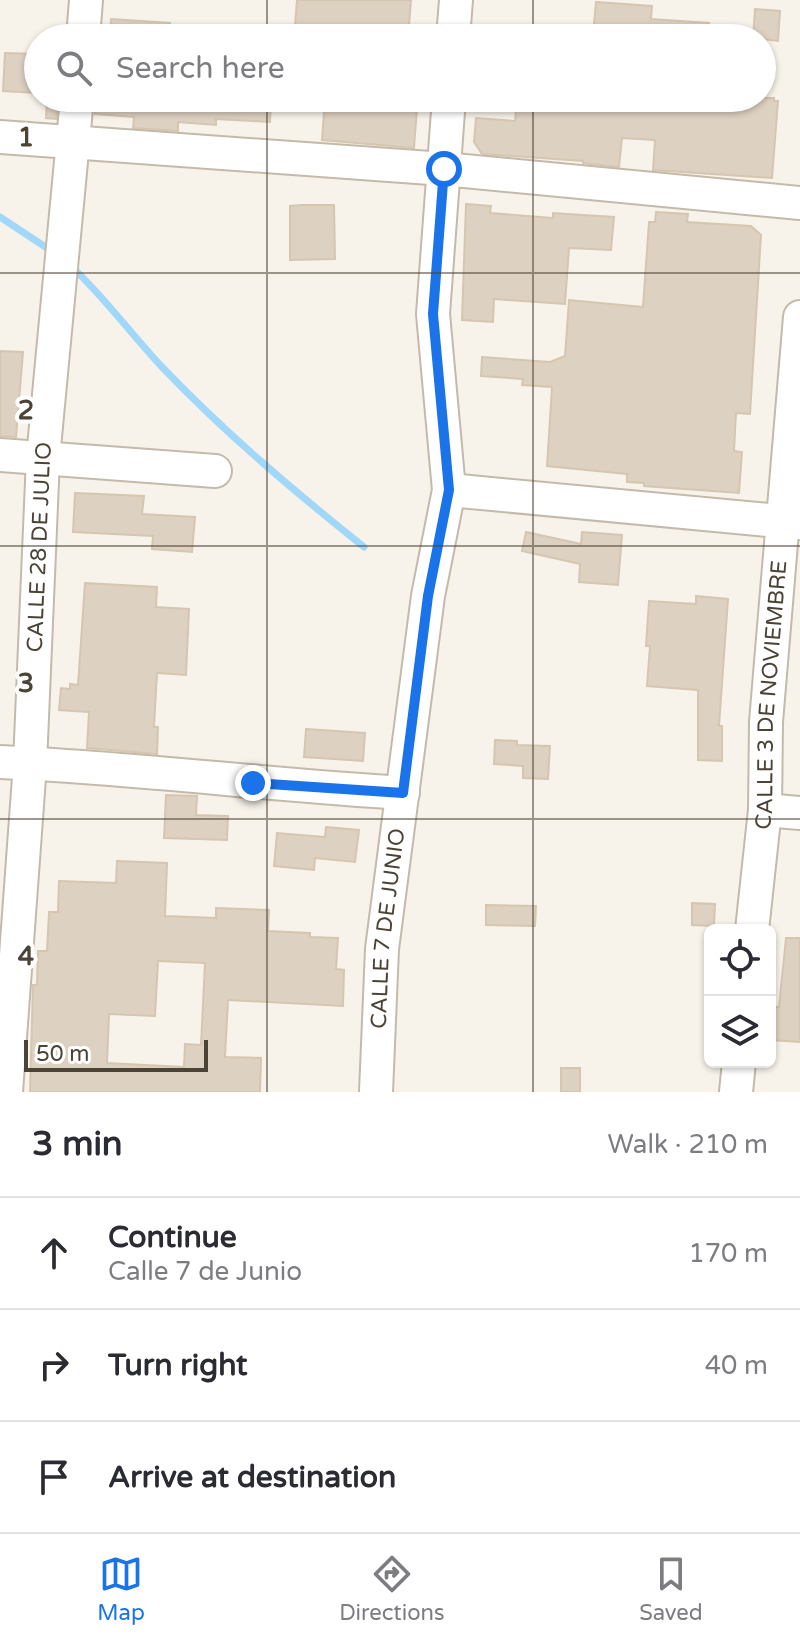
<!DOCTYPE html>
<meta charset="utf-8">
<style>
body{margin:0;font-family:"Varela Round",sans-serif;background:#f7f7f7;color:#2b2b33}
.controls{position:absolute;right:24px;bottom:24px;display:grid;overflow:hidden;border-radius:12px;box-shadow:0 2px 6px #0004}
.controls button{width:72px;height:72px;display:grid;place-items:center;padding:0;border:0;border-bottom:2px solid #e1e1e2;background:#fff;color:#2b2b33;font:40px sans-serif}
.scale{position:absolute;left:24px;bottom:20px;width:184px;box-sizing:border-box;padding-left:8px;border:4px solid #4c4337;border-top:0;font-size:22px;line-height:28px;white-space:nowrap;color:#4c4337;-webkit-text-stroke:6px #fff;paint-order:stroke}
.stop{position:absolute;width:24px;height:24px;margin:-18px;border:6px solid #1a73e8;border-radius:50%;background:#fff}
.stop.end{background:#1a73e8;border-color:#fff;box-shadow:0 2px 8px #0008}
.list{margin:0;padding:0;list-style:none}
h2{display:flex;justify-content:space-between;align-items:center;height:104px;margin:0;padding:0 32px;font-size:34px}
h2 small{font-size:26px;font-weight:400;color:#7c7c81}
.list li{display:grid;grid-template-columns:52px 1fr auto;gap:24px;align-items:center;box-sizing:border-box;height:112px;padding:0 32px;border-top:2px solid #e1e1e2}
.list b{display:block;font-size:30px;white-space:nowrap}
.list p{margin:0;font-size:26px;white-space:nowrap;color:#7c7c81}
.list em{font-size:26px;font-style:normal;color:#7c7c81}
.icon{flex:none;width:44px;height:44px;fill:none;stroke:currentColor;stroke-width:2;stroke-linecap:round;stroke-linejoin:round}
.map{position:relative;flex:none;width:800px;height:1092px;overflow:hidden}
.search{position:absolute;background:#fff;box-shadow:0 2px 6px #0004;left:24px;right:24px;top:24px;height:88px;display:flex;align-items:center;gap:20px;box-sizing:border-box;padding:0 28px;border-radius:44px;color:#7c7c81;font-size:30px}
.sheet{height:440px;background:#fff}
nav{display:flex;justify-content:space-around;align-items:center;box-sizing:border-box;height:112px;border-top:2px solid #e1e1e2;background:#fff;font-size:22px;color:#7c7c81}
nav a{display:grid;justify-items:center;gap:4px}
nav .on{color:#1a73e8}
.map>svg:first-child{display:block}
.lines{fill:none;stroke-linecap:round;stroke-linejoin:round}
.stream{stroke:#a1d7f9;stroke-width:7}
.building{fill:#ddd1c1;stroke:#d6c6b0;stroke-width:2;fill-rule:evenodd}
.minor-casing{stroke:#c4baab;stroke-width:36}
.minor{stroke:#fff;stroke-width:32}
.route{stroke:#1a73e8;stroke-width:10}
.grid{fill:none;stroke:#4c4337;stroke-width:2;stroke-opacity:0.55}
.labels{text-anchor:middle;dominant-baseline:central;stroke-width:8;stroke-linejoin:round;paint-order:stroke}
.street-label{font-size:22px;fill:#4c4337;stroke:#fff}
.grid-label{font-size:26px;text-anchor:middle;font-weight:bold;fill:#4c4337;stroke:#fff;stroke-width:8;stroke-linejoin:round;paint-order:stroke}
</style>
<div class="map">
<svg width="800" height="1092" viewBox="0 0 800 1092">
<rect width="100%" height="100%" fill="#f7f3ea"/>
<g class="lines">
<g class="stream">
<polyline points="0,217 53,252"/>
<path d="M72 267C105 298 131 334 162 367 225 433 294 491 364 547"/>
</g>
</g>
<g class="building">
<polygon points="297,0 411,0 408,38 294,38"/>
<polygon points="596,2 652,6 651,19 709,23 708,38 596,38 597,34 593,34"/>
<polygon points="755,9 780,11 778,41 753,38"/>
<polygon points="111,19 170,23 169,38 110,38"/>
<polygon points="5,53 38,54 38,93 3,91"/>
<polygon points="47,98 58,98 56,119 46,118"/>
<polygon points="96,98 250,98 250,101 271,102 270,122 216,119 216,125 178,122 178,131 133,128 134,117 95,114"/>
<polygon points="325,98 364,98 364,103 417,108 414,148 322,140"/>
<polygon points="517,98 774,98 774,101 778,101 772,178 653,170 655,140 622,138 619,167 583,163 583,161 482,154 474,142 476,118 515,121"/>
<polygon points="466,204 491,206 490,213 553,218 553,213 614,217 611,250 569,248 565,304 494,299 493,322 462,320"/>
<polygon points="302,205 334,205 335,259 290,260 290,206"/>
<polygon points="656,212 688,214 687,222 751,226 761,235 750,414 736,413 734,451 742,452 739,493 644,486 644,483 627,482 627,474 547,466 552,387 522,385 523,379 481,376 482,357 550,362 565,356 569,300 643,307 649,222 655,222"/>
<polygon points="0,351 23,352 16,437 0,436"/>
<polygon points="75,493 144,496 142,514 195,517 192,552 152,549 153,536 73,532"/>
<polygon points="526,532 581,544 582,532 622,535 618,585 579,582 580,564 522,551"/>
<polygon points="85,583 157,587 156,607 189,609 186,675 157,673 154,727 158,727 157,754 87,748 89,712 59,710 61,688 70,689 70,684 78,685"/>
<polygon points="696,596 728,599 719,726 722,726 722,761 698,760 698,690 647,686 650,646 646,646 649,601 696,604"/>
<polygon points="306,729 365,733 363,761 304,757"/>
<polygon points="495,740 517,741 517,745 550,746 548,779 523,778 523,766 494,764"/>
<polygon points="166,795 197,796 196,815 228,816 227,840 164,838"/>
<polygon points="326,827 359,830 355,862 315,858 314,870 274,866 277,833 325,837"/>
<path d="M117 861 167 863 165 916 216 918V908L269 910 268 931 310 933V937L338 938 336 969 344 970 343 1006 228 1000 225 1057 261 1058 260 1092H30L33 985H37L38 951H47L49 912H58L59 881 116 883ZM158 961 205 963 201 1045 185 1044 184 1067 107 1063 109 1014 155 1016Z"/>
<polygon points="692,903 715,904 714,926 692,925"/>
<polygon points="486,905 536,906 535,926 486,925"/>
<polygon points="786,938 800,938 800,1042 770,1040 770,1006 779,1007"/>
<rect x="561" y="1068" width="19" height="24"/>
</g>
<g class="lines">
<defs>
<g id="minor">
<polyline points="83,38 86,0"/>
<polyline points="453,38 456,0"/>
<polyline points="0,137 444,169 800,203"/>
<polyline points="0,455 215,471"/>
<polyline points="449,490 800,523"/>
<path d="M0 762C135 768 268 785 403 793"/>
<polyline points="765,810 800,813"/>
<path id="s1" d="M752 930 765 810 766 722 800 317"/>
<path id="s2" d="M6 1092 30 764 43 458 77 98"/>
<path id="s3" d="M376 1092 382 949 428 596 449 490 433 314 449 98"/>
<polyline points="736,1092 739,1062"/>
</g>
</defs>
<use href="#minor" class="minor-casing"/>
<use href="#minor" class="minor"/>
</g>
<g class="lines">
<polyline class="route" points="253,783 403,793 428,596 449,490 433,314 444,169"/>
</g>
<path class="grid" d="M267 0V38M533 0V38M267 98V1092M533 98V1092M0 273H800M0 546H800M0 819H800"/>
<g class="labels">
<g class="street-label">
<text stroke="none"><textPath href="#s2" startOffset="546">CALLE 28 DE JULIO</textPath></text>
<text stroke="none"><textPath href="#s1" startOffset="236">CALLE 3 DE NOVIEMBRE</textPath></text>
<text stroke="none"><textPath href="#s3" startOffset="164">CALLE 7 DE JUNIO</textPath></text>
</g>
</g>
<g class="grid-label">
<text x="26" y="146">1</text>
<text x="26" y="419">2</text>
<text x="26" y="692">3</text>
<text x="26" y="965">4</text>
</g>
</svg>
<div class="controls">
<button><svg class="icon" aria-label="locate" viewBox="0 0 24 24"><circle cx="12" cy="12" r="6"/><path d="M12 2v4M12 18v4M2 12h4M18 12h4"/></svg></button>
<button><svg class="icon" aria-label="layers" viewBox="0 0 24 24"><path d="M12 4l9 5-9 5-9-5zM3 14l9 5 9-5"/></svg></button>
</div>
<div class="scale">50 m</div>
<div class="stop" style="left:444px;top:169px"></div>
<div class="stop end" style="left:253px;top:783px"></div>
<div class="search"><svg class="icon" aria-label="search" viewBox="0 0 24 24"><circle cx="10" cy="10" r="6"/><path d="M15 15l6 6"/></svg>Search here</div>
</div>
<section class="sheet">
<h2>3 min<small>Walk · 210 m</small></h2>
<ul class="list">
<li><svg class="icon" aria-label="ahead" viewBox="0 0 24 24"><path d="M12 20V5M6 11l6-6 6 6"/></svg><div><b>Continue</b><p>Calle 7 de Junio</p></div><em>170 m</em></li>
<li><svg class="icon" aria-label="right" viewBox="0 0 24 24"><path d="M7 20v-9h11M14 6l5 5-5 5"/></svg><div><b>Turn right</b></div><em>40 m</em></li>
<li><svg class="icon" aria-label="arrive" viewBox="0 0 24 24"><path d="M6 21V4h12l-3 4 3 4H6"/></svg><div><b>Arrive at destination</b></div></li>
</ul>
</section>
<nav>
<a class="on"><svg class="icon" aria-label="map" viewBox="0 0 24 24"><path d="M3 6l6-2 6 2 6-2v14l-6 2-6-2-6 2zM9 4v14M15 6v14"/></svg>Map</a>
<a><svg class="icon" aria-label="directions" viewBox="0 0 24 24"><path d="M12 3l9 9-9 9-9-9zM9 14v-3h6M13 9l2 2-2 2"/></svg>Directions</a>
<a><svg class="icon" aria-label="saved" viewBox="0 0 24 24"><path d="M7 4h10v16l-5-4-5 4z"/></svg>Saved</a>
</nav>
